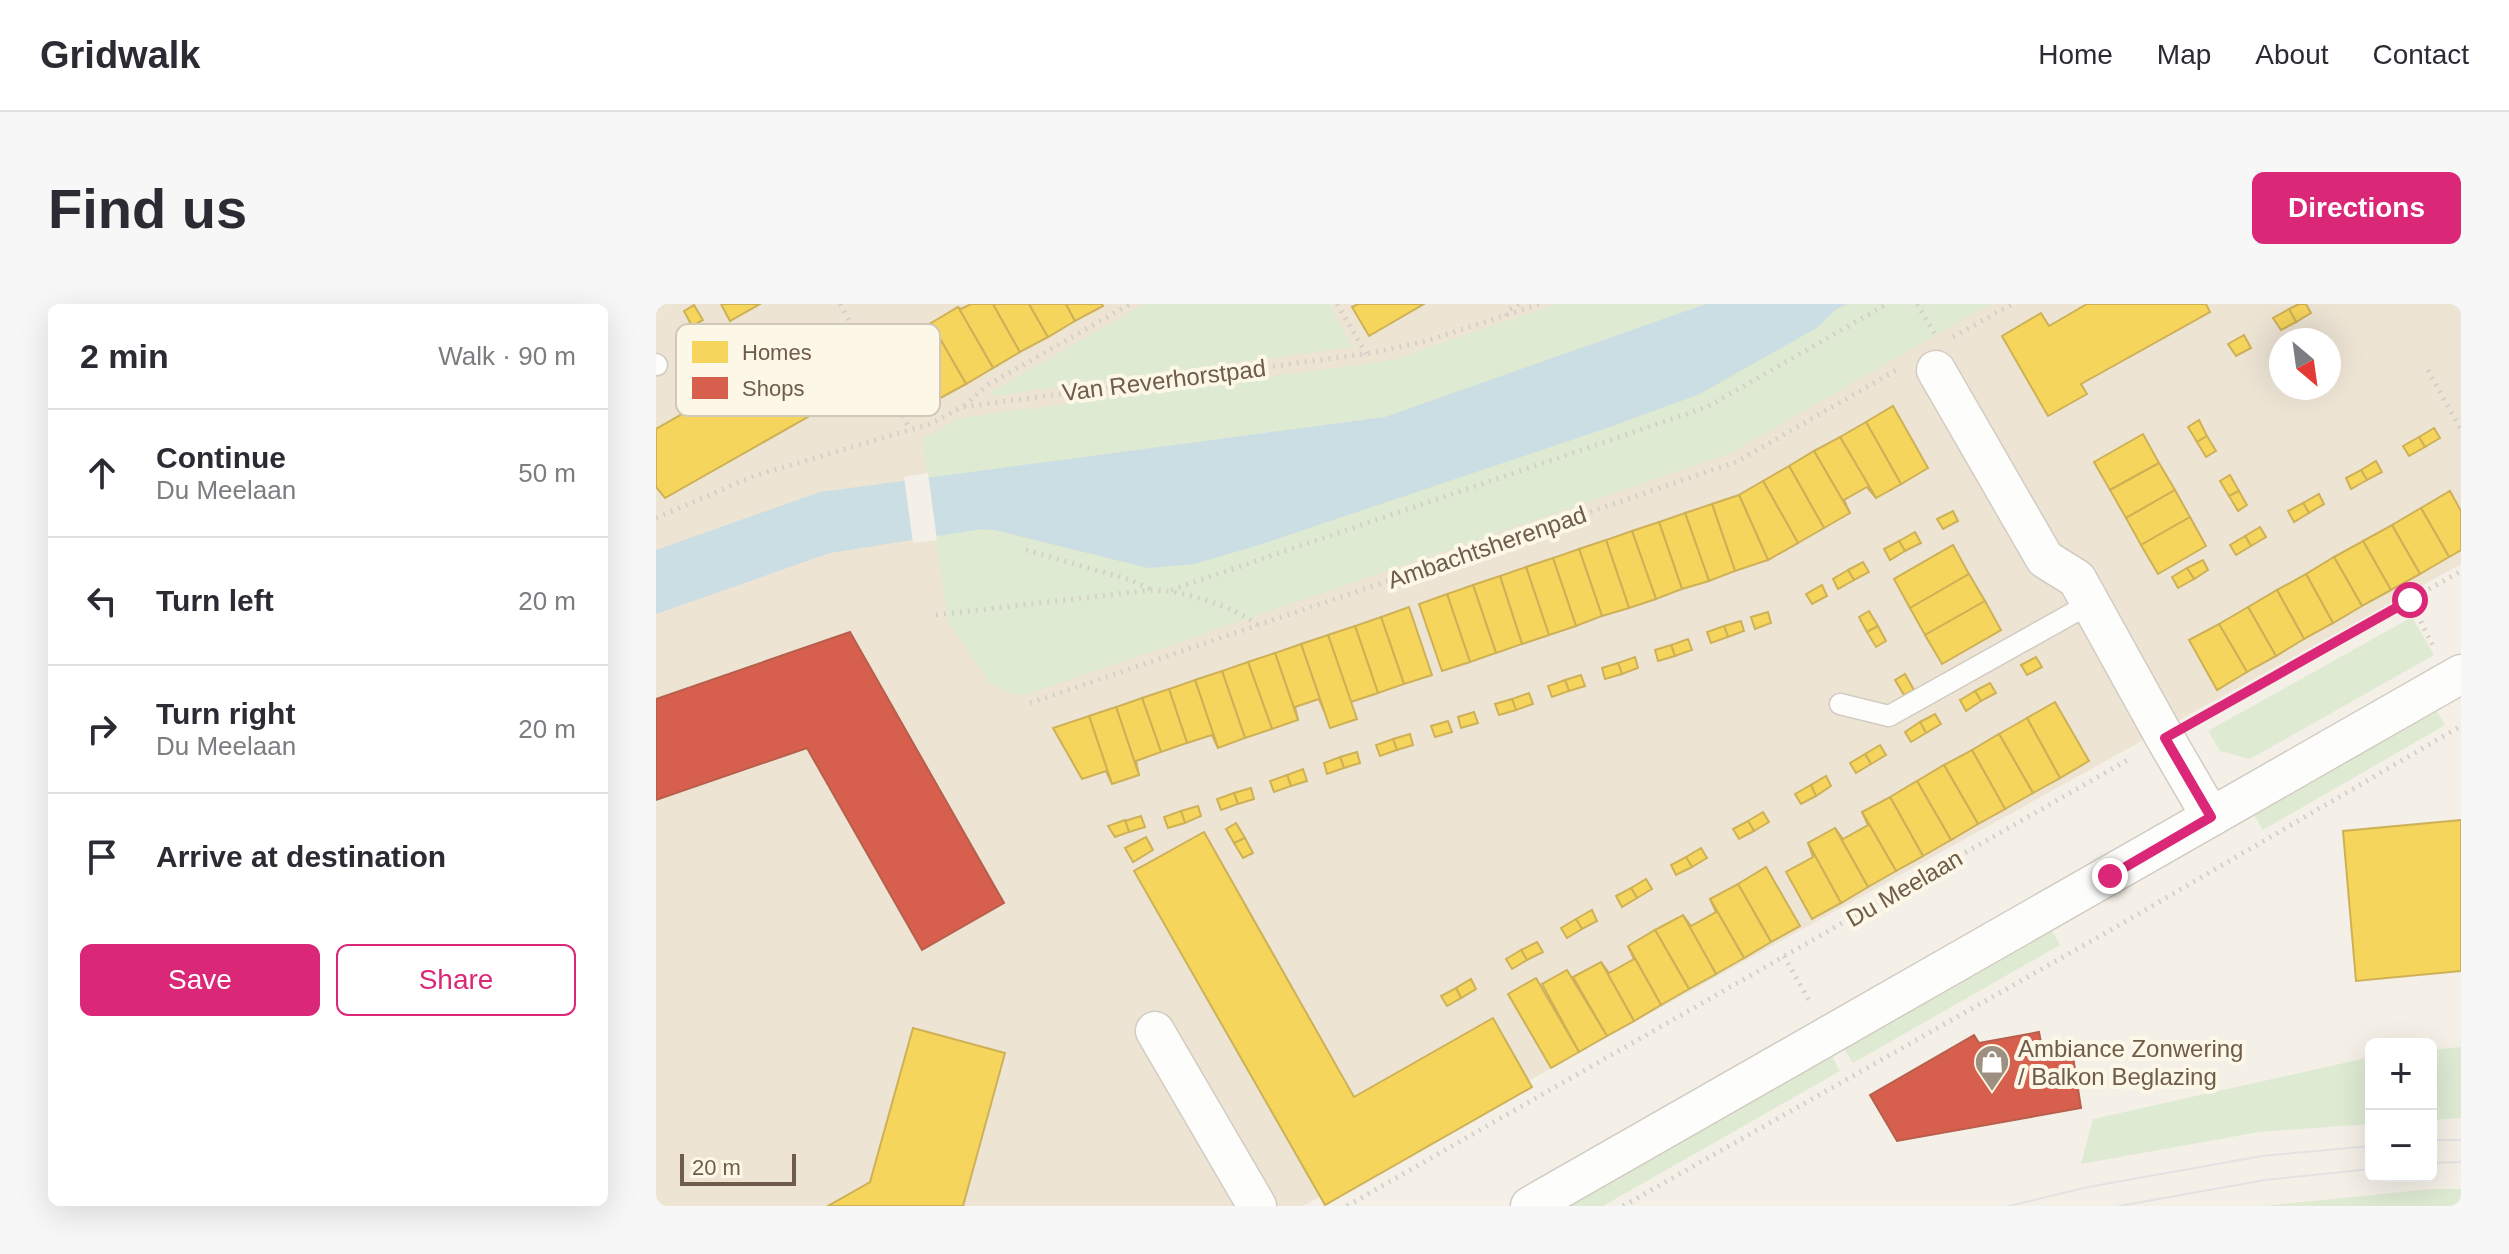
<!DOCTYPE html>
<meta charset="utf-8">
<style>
body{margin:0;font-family:Arial,sans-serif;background:#f7f7f7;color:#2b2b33}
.controls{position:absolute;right:24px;bottom:24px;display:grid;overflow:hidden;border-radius:12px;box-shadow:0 8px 32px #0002}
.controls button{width:72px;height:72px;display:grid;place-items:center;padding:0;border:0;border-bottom:2px solid #e1e1e2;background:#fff;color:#2b2b33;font:40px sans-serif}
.compass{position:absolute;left:1613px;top:24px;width:72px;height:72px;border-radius:50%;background:#fff;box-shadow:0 8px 32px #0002;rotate:151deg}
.scale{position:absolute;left:24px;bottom:20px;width:116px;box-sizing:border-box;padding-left:8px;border:4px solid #6f5c4a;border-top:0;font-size:22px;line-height:28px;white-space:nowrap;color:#6f5c4a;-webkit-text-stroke:6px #fdf7e7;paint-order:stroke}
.stop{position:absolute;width:24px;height:24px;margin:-18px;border:6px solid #db2777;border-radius:50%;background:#fff}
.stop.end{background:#db2777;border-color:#fff;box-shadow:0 2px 8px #0008}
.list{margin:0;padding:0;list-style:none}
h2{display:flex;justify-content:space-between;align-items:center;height:104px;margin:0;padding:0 32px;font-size:34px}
h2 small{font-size:26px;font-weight:400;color:#7c7c81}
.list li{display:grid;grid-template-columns:52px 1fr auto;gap:24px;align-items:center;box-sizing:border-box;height:128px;padding:0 32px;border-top:2px solid #e1e1e2}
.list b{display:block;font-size:30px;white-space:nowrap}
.list p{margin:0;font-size:26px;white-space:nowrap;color:#7c7c81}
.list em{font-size:26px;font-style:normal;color:#7c7c81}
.actions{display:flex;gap:16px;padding:24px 32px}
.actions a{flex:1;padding:18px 0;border:2px solid #db2777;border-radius:12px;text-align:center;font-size:28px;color:#db2777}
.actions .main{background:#db2777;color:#fff}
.icon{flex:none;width:44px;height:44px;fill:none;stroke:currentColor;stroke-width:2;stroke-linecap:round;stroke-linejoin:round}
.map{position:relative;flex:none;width:1805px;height:902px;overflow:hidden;border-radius:12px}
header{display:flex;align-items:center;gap:48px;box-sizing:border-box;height:112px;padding:0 40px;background:#fff;border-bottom:2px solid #e1e1e2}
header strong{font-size:38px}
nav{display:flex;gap:44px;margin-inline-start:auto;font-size:28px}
.intro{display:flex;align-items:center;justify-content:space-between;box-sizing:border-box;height:192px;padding:0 48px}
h1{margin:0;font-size:56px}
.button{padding:20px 36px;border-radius:12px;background:#db2777;color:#fff;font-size:28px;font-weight:700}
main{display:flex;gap:48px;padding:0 48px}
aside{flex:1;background:#fff;border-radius:12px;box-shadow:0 8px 32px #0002}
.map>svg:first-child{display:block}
.residential{fill:#ede4d4;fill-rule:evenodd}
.green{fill:#deead2}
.water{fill:#cadee3}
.pier{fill:#f4f0e7}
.homes{fill:#f6d55c;stroke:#ceb157;stroke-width:2}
.shops{fill:#d6604d;stroke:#b75f4c;stroke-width:2}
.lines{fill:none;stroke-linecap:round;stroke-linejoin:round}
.lane-casing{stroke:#d2ccc3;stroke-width:23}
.street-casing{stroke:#d2ccc3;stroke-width:41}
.path{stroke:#d5d0ca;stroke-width:5;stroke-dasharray:2 6;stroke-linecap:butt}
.lane{stroke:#fdfdfb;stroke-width:20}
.street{stroke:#fdfdfb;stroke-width:38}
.tram{stroke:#e4e1e3;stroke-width:2}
.route{stroke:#db2777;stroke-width:10}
.labels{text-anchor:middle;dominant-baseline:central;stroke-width:8;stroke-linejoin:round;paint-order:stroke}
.street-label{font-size:24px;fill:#6f5c4a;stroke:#fdf7e7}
.poi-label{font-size:24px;fill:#6f5c4a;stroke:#fdf7e7;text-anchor:start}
.key{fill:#fdf7e7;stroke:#d2c8b8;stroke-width:2}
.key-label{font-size:22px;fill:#6f5c4a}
</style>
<header>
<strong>Gridwalk</strong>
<nav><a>Home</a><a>Map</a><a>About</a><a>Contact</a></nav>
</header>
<div class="intro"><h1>Find us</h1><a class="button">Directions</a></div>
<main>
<aside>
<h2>2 min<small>Walk · 90 m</small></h2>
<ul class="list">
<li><svg class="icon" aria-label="ahead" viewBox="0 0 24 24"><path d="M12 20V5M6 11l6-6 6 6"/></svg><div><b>Continue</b><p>Du Meelaan</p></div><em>50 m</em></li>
<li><svg class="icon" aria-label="left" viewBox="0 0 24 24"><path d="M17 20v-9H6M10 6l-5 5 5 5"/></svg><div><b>Turn left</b></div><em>20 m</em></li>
<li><svg class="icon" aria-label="right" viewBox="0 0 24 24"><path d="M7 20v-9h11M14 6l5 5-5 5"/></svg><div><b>Turn right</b><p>Du Meelaan</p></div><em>20 m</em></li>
<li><svg class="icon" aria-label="arrive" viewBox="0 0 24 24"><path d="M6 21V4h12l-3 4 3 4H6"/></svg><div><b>Arrive at destination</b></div></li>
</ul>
<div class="actions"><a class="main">Save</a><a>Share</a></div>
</aside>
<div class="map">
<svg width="1805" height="902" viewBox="0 0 1805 902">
<rect width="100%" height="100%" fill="#f4f0e7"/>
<path class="residential" d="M0 0H1805V260L647 902H0ZM1625 36H1673V84H1625Z"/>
<g class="green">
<polygon points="488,0 673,0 697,43 337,92 335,88"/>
<polygon points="900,0 1050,0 729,113 271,174 267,134 304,114 737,56"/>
<polygon points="1192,0 1334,0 1075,149 372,390 360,391 335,380 292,317 279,232 326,225 339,226 492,264 603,241 951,124 1044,90 1162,23 1179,6"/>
<polygon points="1756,313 1778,351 1594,455 1564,447 1552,427"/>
<polygon points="1780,406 1789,421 1607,526 1598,511"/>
<polygon points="1396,627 1404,641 1197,759 1188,745"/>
<polygon points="1805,743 1805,814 1775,816 1775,746"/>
<polygon points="1176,752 1184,767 947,902 913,902"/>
<polygon points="1715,753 1715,820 1603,828 1425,860 1437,815"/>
<polygon points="1775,885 1805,885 1805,902 1608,902"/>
</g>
<polygon class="water" points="1050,0 1192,0 1179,6 1162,23 1044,90 951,124 603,241 538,260 492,264 339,226 326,225 174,249 0,310 0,246 164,188 729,113"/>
<polygon class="pier" points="272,169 281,236 257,239 248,173"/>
<g class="homes">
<polygon points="65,0 104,0 74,17"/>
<polygon points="315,0 337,0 364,48 337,64 302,3 305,5"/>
<polygon points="337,0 373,0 392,33 364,48"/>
<polygon points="373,0 410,0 419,17 392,33"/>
<polygon points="410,0 446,0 447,2 419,17"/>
<polygon points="702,0 768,0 713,32 696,3"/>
<polygon points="1431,0 1550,0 1554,8 1425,80 1431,90 1392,112 1346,32 1385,9 1393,22"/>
<polygon points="1643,0 1650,0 1655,9 1640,18 1633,5"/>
<polygon points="38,1 47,16 36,22 28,7"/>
<polygon points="302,3 337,64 310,80 275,19"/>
<polygon points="1633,5 1640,18 1625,26 1617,14"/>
<polygon points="275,19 310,80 281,96 271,78 268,80 258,63 261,62 246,35"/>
<polygon points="1588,31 1595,44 1580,52 1572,40"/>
<polygon points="147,41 180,97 9,194 0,183 0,125"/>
<polygon points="1237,102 1272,164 1245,180 1210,118"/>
<polygon points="1543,116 1551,132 1541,138 1532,123"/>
<polygon points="1210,118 1245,180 1220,194 1184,133"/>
<polygon points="1778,124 1784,134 1769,143 1763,133"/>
<polygon points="1487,130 1503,159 1454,186 1438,158"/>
<polygon points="1551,132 1560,147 1550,153 1541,138"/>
<polygon points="1184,133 1220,194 1211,183 1188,196 1194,209 1158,147"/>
<polygon points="1763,133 1769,143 1753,152 1747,142"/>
<polygon points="1158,147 1194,209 1168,224 1133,162"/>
<polygon points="1720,157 1726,168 1711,176 1705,166"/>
<polygon points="1503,159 1519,186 1470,214 1454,186"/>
<polygon points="1133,162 1168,224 1142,239 1107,177"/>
<polygon points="1705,166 1711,176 1695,185 1690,174"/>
<polygon points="1574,171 1583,187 1573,192 1564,177"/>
<polygon points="1107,177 1142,239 1112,256 1083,191"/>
<polygon points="1519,186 1534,213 1485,241 1470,214"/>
<polygon points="1583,187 1591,201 1582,207 1573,192"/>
<polygon points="1794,187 1805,207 1805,246 1793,253 1765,204"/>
<polygon points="1663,190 1668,200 1653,209 1647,199"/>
<polygon points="1083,191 1112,256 1079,267 1056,200"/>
<polygon points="1647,199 1653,209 1638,218 1632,207"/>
<polygon points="1056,200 1079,267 1053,277 1029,209"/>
<polygon points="1765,204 1793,253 1764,270 1736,221"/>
<polygon points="1297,207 1302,217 1287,225 1281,215"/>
<polygon points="1029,209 1053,277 1026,285 1003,218"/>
<polygon points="1534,213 1550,242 1502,270 1485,241"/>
<polygon points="1003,218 1026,285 1000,295 976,227"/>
<polygon points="1736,221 1764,270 1735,286 1707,237"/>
<polygon points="1604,223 1610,233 1595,242 1589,232"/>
<polygon points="976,227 1000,295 973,304 950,236"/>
<polygon points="1259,228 1265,239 1249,247 1243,237"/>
<polygon points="1589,232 1595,242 1580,251 1574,241"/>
<polygon points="950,236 973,304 946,312 923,245"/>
<polygon points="1243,237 1249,247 1234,256 1228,245"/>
<polygon points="1707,237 1735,286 1706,302 1678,253"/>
<polygon points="1297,241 1313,270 1254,304 1238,275"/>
<polygon points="923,245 946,312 920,322 897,254"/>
<polygon points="1678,253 1706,302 1677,319 1650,270"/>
<polygon points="897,254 920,322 893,331 870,263"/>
<polygon points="1547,256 1552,266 1538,275 1531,264"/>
<polygon points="1207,258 1213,268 1198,276 1192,266"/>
<polygon points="870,263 893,331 866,340 844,272"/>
<polygon points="1531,264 1538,275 1522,284 1516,273"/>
<polygon points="1192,266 1198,276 1182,285 1177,275"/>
<polygon points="1313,270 1329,297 1269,331 1254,304"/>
<polygon points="1650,270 1677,319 1648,335 1621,286"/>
<polygon points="844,272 866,340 840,349 817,281"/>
<polygon points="817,281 840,349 814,358 791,290"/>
<polygon points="1166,281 1171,292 1156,300 1150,290"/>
<polygon points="1621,286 1648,335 1620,352 1592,303"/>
<polygon points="791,290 814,358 786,367 763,300"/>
<polygon points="1329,297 1345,326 1286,360 1269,331"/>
<polygon points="753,303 776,371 748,380 725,313"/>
<polygon points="1592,303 1620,352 1591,368 1563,320"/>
<polygon points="1213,307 1222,322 1211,328 1203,313"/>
<polygon points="1112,308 1115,319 1099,325 1095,313"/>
<polygon points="725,313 748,380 722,389 699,322"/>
<polygon points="1085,317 1088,327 1072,333 1068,322"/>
<polygon points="1563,320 1591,368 1561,386 1533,336"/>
<polygon points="699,322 722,389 695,398 672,331"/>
<polygon points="1068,322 1072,333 1055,339 1051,328"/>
<polygon points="1222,322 1230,337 1220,343 1211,328"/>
<polygon points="672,331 701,415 674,424 645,340"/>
<polygon points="1032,335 1036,346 1019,352 1015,341"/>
<polygon points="645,340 668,407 663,395 639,403 642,416 619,349"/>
<polygon points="1015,341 1019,352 1002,357 999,346"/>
<polygon points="619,349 642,416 616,425 592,358"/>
<polygon points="979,353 982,364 966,370 962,359"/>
<polygon points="1380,353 1386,363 1371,371 1365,361"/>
<polygon points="592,358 616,425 589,434 566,367"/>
<polygon points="962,359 966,370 949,375 946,364"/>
<polygon points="566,367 589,434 562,444 539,376"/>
<polygon points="1249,370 1258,386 1248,391 1239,376"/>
<polygon points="925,371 929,382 913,387 909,376"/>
<polygon points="539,376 562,444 556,431 531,439 513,385"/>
<polygon points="909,376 913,387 896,393 892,382"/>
<polygon points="1334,379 1340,389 1325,397 1319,387"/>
<polygon points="513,385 531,439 505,448 486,394"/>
<polygon points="1319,387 1325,397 1310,407 1304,396"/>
<polygon points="873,389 877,400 860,406 856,395"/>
<polygon points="486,394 505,448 480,457 483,471 460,403"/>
<polygon points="856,395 860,406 843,411 839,400"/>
<polygon points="1399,398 1433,457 1404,474 1371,414"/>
<polygon points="460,403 483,471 456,480 433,412"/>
<polygon points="818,408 822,419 805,424 802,413"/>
<polygon points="1279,410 1285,420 1270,429 1264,418"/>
<polygon points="433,412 456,480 450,467 426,475 397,424"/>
<polygon points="1371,414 1404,474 1377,489 1343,430"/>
<polygon points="792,417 796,428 779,433 775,422"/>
<polygon points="1264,418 1270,429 1255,438 1249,428"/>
<polygon points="754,430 757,441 741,446 737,435"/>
<polygon points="1343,430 1377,489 1349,505 1316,446"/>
<polygon points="737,435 741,446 724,452 720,441"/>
<polygon points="1224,441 1230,451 1215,460 1209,450"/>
<polygon points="1316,446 1349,505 1322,520 1288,461"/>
<polygon points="701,448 704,459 688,464 684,453"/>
<polygon points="1209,450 1215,460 1200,469 1194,459"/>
<polygon points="684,453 688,464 671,470 668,459"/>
<polygon points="1288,461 1322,520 1295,536 1261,477"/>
<polygon points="647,465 651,477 635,482 631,471"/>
<polygon points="631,471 635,482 618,488 614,477"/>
<polygon points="1170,472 1175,482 1160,492 1155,481"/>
<polygon points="1261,477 1295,536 1267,552 1234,493"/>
<polygon points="1155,481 1160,492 1145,500 1139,490"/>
<polygon points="595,484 598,495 582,500 578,489"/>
<polygon points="578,489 582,500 565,506 561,495"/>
<polygon points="1234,493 1267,552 1240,567 1206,508"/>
<polygon points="542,502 545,512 529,519 525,507"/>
<polygon points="525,507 529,519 512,524 508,513"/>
<polygon points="1107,508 1113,518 1098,527 1092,517"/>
<polygon points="1206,508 1240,567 1212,583 1179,524 1187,535 1212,521"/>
<polygon points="485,512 489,523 473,528 469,517"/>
<polygon points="469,516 473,528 459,533 452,522"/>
<polygon points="1805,516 1805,667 1700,677 1687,527"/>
<polygon points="1092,517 1098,527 1083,535 1077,525"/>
<polygon points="580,519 589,534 578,539 570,525"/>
<polygon points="1179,524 1212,583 1185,599 1152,539"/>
<polygon points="548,528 698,793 837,714 876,783 669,901 478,567"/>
<polygon points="490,533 497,546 477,558 469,544"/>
<polygon points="589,534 597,549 587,554 578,539"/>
<polygon points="1152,539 1185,599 1156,615 1130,568 1157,553"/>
<polygon points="1045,544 1051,554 1036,563 1030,553"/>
<polygon points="1030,553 1036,563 1020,571 1015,561"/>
<polygon points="1110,563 1144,622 1115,638 1082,580"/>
<polygon points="990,575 996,585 981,594 975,584"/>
<polygon points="1082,580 1115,638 1088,654 1054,595"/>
<polygon points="975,584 981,594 966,603 960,592"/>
<polygon points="1054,595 1088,654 1060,670 1027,611 1035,622 1060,608"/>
<polygon points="936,606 941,617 926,625 920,615"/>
<polygon points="1027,611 1060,670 1033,685 999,626"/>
<polygon points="920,615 926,625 911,634 905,624"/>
<polygon points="999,626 1033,685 1005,701 972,642"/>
<polygon points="881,638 887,648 871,656 865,646"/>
<polygon points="972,642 1005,701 978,717 945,658 953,669 978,655"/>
<polygon points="865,646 871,656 856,665 850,655"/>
<polygon points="945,658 978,717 951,732 917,673"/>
<polygon points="911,666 951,732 923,748 886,680"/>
<polygon points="880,674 923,748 895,764 852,690"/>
<polygon points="815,675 820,685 805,694 800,684"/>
<polygon points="800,684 805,694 791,702 785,692"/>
<polygon points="257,724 349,749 307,902 172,902 214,878"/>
</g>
<g class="shops">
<polygon points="194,328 348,599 266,646 151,444 0,496 0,395"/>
<polygon points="1383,728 1386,744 1415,740 1425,804 1241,837 1214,791 1318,731 1323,739"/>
</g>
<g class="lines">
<defs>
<g id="lane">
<polyline points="0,60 1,61"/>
<polyline points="1184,400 1233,412 1435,299"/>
</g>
<g id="street">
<polyline points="1280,66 1389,255 1421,275 1509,434 1555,513"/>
<polyline points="499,727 601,902"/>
<polyline points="874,902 1805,370"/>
</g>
</defs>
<use href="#lane" class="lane-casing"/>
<use href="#street" class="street-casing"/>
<g class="path">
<polyline points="184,0 254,125"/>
<polyline points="681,0 710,50"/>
<polyline points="1261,0 1279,30"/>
<polyline points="850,12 853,6 863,0"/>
<polyline points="1297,33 1356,0"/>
<polyline points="1772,66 1805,126"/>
<polyline points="308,102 330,82 474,0"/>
<polyline points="0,214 98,172 274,120 306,103 710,50 767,38 884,0"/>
<polyline points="370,246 475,276 494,285"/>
<polyline points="515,286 1051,103 1231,0"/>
<polyline points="1754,296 1777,342"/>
<path d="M280 311 495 286C526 286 576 302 602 321"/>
<polyline points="374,399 1080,158 1244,64"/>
<polyline points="1543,415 1805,267"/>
<polyline points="1128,652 1155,700"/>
<polyline points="691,902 1475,454"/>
<polyline points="967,902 1453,627 1805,422"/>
</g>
<use href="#lane" class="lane"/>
<use href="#street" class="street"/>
<g class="tram">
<polyline points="1775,836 1805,836"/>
<polyline points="1775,859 1805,858"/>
<polyline points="1353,902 1432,883 1606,852 1715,842"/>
<polyline points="1463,902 1609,876 1715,865"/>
</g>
</g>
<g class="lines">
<polyline class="route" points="1454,572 1555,513 1509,434 1754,296"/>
</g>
<defs>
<symbol id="shop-pin" viewBox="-11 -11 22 30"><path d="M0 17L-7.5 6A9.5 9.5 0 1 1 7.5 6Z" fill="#9e9081" stroke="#fdf7e7"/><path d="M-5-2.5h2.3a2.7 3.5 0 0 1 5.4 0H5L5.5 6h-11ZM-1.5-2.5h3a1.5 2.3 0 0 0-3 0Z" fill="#fff"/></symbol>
</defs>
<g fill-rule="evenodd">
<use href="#shop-pin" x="1316" y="738" width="40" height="54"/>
</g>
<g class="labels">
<g class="street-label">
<text transform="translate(508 76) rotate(-7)">Van Reverhorstpad</text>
<text transform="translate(831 243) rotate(-19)">Ambachtsherenpad</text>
<text transform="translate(1248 584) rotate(-30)">Du Meelaan</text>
</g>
<g class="poi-label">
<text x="1362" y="744">Ambiance Zonwering<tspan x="1362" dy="28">/ Balkon Beglazing</tspan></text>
</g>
</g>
<rect x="20" y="20" width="264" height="92" rx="12" class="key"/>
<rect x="36" y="37" width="36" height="22" fill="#f6d55c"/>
<rect x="36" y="73" width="36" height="22" fill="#d6604d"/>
<g class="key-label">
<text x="86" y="56">Homes</text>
<text x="86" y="92">Shops</text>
</g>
</svg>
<div class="controls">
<button>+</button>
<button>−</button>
</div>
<svg class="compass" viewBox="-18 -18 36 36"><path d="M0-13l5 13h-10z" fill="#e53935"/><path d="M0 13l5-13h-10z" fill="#7c7c81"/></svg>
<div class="scale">20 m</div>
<div class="stop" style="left:1754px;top:296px"></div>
<div class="stop end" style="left:1454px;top:572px"></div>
</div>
</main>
